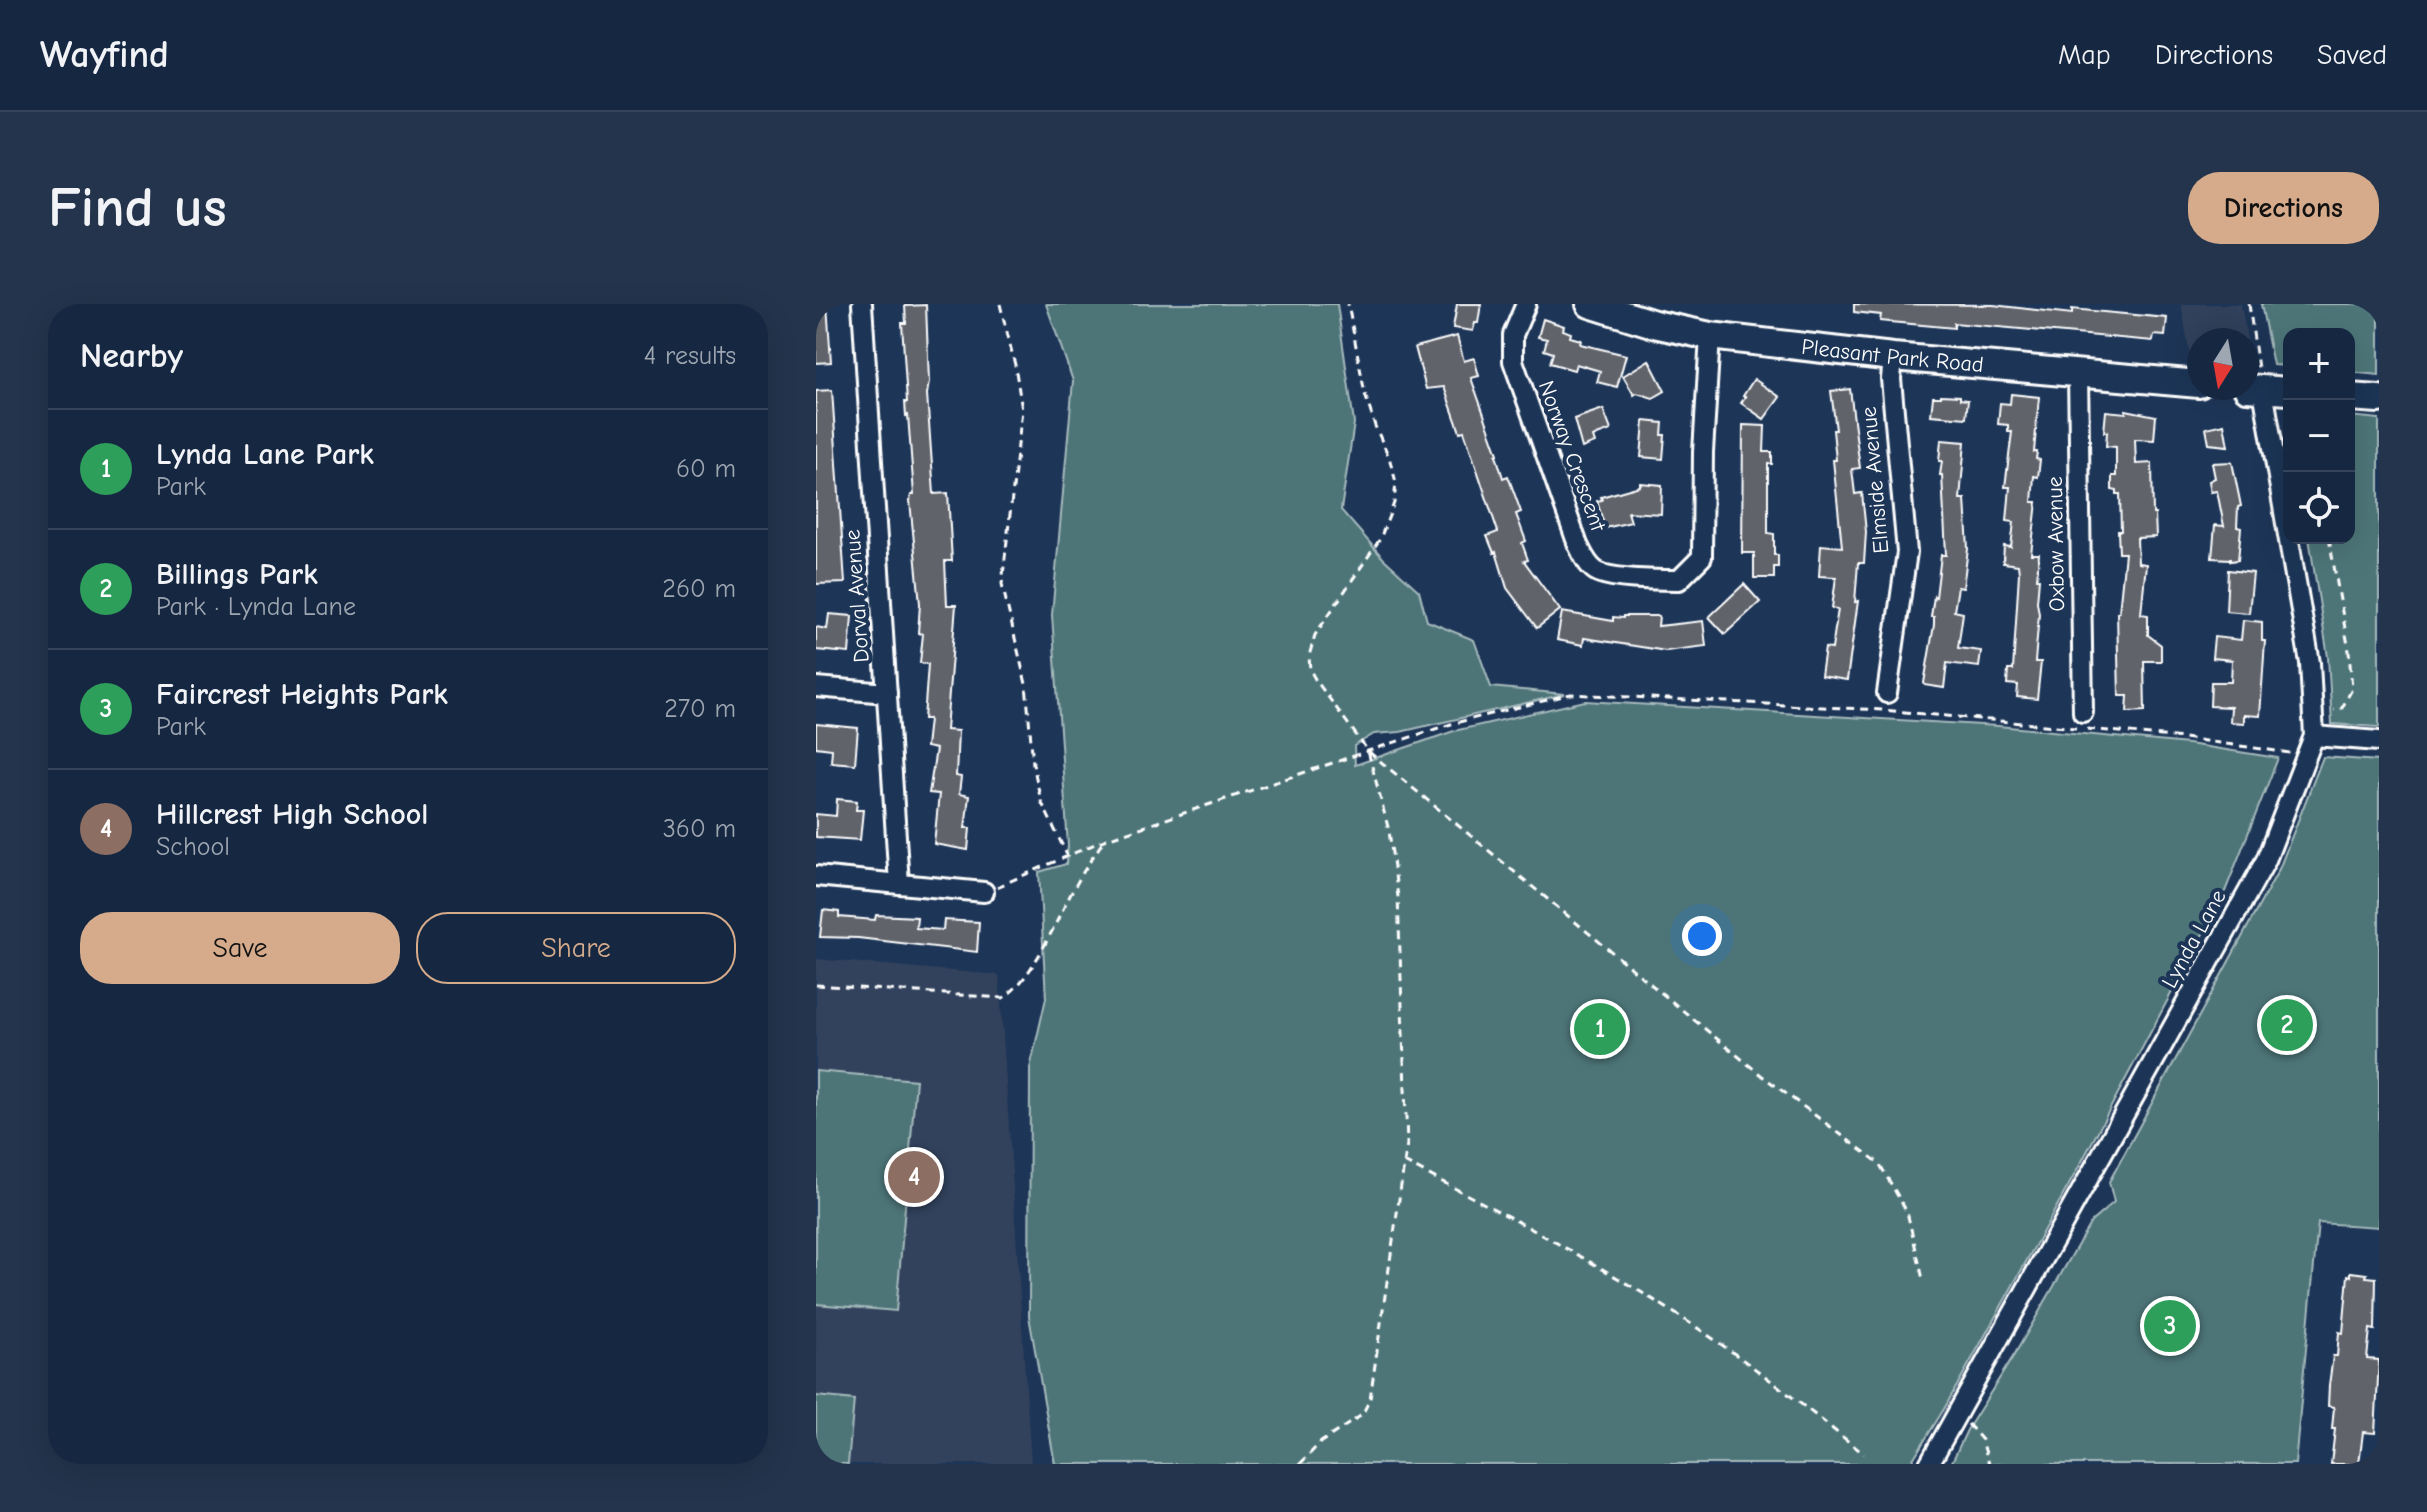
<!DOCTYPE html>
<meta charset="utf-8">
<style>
body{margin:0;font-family:"Comic Neue",sans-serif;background:#23344c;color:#f1f3f6}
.controls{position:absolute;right:24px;top:24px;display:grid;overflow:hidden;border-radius:16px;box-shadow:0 8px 32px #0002}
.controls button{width:72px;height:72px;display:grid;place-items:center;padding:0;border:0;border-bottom:2px solid #35445a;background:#162841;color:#f1f3f6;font:40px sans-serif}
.compass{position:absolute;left:1371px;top:24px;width:72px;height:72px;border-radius:50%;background:#162841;box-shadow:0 8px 32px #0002;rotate:191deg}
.you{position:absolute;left:886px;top:632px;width:28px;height:28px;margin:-20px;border:6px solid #fff;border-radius:50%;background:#1a73e8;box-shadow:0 0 0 12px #1a73e833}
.badge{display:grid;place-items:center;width:52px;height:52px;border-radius:50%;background:#d6ab8b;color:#fff;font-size:26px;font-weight:700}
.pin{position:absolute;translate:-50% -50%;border:4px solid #fff;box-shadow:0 2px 8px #0006}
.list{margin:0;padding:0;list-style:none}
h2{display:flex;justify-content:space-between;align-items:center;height:104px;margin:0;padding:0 32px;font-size:34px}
h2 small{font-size:26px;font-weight:400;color:#9ea6b1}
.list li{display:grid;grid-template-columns:52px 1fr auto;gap:24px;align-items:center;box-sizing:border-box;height:120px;padding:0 32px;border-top:2px solid #35445a}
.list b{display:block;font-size:30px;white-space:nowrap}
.list p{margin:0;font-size:26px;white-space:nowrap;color:#9ea6b1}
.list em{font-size:26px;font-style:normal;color:#9ea6b1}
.actions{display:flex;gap:16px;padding:24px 32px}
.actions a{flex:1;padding:18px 0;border:2px solid #d6ab8b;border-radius:32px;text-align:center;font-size:28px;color:#d6ab8b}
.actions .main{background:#d6ab8b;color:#111}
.icon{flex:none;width:44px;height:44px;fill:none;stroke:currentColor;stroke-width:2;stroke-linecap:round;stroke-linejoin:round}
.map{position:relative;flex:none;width:1563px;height:1160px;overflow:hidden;border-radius:32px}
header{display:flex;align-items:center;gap:48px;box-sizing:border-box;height:112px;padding:0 40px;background:#162841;border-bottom:2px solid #35445a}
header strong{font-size:38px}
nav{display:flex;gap:44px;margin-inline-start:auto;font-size:28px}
.intro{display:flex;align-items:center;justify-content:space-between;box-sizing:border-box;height:192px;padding:0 48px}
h1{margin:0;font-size:56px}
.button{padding:20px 36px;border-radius:32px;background:#d6ab8b;color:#111;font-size:28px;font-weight:700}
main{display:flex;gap:48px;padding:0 48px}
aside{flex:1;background:#162841;border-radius:32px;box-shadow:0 8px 32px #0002}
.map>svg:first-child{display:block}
.built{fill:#31435d}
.green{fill:#4d7478;stroke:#a6babc;stroke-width:2}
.building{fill:#61646b;stroke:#fff;stroke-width:2}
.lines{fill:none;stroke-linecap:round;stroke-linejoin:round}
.street-casing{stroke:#fff;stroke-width:24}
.secondary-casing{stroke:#fff;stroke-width:32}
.path{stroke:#fff;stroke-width:3;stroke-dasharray:8 6;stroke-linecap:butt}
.street{stroke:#1d3557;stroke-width:18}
.secondary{stroke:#1d3557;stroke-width:26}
.labels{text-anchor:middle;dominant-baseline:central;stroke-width:8;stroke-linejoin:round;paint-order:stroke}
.street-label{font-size:22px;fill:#fff;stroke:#1d3557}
</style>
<header>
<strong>Wayfind</strong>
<nav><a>Map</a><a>Directions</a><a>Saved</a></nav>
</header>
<div class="intro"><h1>Find us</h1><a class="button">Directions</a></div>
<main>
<aside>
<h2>Nearby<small>4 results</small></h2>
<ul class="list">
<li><span class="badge" style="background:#2e9e5b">1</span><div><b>Lynda Lane Park</b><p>Park</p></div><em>60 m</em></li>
<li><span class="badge" style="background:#2e9e5b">2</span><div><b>Billings Park</b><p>Park · Lynda Lane</p></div><em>260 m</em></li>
<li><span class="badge" style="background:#2e9e5b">3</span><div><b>Faircrest Heights Park</b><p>Park</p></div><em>270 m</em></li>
<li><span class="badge" style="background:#8d6e63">4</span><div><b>Hillcrest High School</b><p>School</p></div><em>360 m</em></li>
</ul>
<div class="actions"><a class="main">Save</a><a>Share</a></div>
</aside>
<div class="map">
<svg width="1563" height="1160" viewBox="0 0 1563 1160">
<rect width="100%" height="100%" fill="#1d3557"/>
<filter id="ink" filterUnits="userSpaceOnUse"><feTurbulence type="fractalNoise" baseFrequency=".0125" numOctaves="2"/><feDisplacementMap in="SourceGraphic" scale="16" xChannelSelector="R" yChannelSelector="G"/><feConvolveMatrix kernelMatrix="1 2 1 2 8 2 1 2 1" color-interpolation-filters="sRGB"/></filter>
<g filter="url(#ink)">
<g class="built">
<polygon points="1365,0 1425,0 1431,36 1383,36 1383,57 1375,57"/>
<polygon points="0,655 183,671 215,1160 0,1160"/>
</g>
<g class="green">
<polygon points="230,0 521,0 538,119 525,206 567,254 603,287 611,317 658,336 675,383 749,390 584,428 558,430 538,442 539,461 638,427 769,397 1182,422 1372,440 1462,454 1408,590 1264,861 1128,1105 1094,1160 239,1160 213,1012 214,764 230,694 223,568 250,560 252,542 236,311 257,77"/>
<polygon points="1445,0 1563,0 1563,71 1533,68 1533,30 1473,30 1473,62 1457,61"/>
<polygon points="1533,112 1563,115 1563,423 1516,420 1512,353 1493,234 1533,234"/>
<polygon points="1507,453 1563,457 1563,923 1502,919 1479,1160 1135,1160 1151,1126 1200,1048 1275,918 1298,898 1293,878 1463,565"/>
<polygon points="0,767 100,776 80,1007 0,1000"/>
<polygon points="0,1092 38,1096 32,1160 0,1160"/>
</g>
<g class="building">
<polygon points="0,0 11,0 15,58 0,59"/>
<polygon points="641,0 665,0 662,19 659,19 657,27 637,24"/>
<polygon points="1038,0 1177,1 1256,10 1256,5 1351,14 1349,32 1338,31 1337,37 1138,19 1138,24 1064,17 1065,11 1038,8"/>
<polygon points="110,1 113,78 111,90 118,190 132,189 136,257 129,257 131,301 140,301 130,426 142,427 140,472 145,473 143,490 153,492 149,524 154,524 152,546 118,540 123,490 113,489 120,445 110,443 113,415 108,415 112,360 104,359 107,330 102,329 104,300 94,197 95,191 98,191 92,111 90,112 89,98 91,98 86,19 90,19 89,2"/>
<polygon points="727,15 748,22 747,26 755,29 754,33 765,36 764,40 810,51 801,83 781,78 784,67 760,60 758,66 734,59 737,49 728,46 731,35 722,33"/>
<polygon points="641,32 648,57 658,54 663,72 655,74 682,150 680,151 687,174 692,172 705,208 700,210 710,237 706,239 712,256 708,257 744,306 721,324 691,284 680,248 678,249 671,232 682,228 648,127 644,128 628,83 610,85 599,43"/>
<polygon points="833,56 849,87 837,94 821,89 818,91 807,72"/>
<polygon points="938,75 964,93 948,115 925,99 929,93 927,92"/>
<polygon points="1034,85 1044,164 1036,165 1039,190 1046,189 1050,228 1048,259 1042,259 1039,298 1042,297 1031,376 1005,372 1009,344 1016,345 1022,305 1016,304 1020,273 1003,272 1005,241 1026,243 1017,156 1020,156 1017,126 1020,126 1015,87"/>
<polygon points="16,86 29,279 0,280 0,87"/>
<polygon points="1195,90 1223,93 1218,148 1221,148 1220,155 1224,156 1222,173 1218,172 1216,198 1221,198 1215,250 1223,250 1221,275 1223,275 1221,298 1223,310 1219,358 1225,358 1221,395 1201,393 1202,381 1191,380 1192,366 1197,366 1203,269 1202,261 1187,259 1188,242 1195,243 1198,218 1191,217 1194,183 1189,183 1196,128 1192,128 1192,121 1182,120 1184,99 1194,100"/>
<polygon points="1125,91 1144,92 1144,95 1152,96 1150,114 1115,111 1117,93 1125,93"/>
<polygon points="787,105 795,126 781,131 777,133 779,139 766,144 758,115"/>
<polygon points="1310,106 1340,112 1338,136 1319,135 1320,160 1336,159 1337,210 1339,210 1340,233 1321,234 1322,259 1330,260 1325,310 1332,311 1332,331 1345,341 1345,357 1328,357 1329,407 1311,408 1312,392 1303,392 1301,308 1303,308 1309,249 1303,249 1302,227 1305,227 1304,190 1301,190 1301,187 1296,186 1296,172 1300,172 1300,143 1290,142 1291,128 1288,128 1290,107 1310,109"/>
<polygon points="828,117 847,119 846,131 849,131 847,155 825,153"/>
<polygon points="1408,120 1412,142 1393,140 1390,124"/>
<polygon points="927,121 949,122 948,148 956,148 956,160 952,160 952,229 958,230 958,251 962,251 962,263 958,263 958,274 938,274 938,249 926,249"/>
<polygon points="1125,136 1149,138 1144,195 1149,195 1152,245 1147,284 1142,283 1138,307 1147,309 1142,344 1165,347 1163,363 1131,359 1128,384 1109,381 1108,379 1118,321 1118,313 1115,313 1118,292 1120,293 1125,251 1130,251 1126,171 1124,171 1126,157 1123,157"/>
<polygon points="1416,158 1425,202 1422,203 1421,223 1425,224 1422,256 1414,257 1414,255 1396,254 1399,221 1408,222 1401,187 1395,188 1393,177 1399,174 1396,159"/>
<polygon points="824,179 846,181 845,210 812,208 815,218 789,224 781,197 786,196 785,193 824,182"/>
<polygon points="1412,266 1437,269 1433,309 1410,307"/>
<polygon points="928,280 944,298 909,330 893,313"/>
<polygon points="746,308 797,317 797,313 807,314 807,312 843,312 842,322 887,317 890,342 850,347 768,334 767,341 741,336"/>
<polygon points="13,310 36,312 33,349 0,346 0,323 11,325"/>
<polygon points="1427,316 1446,318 1446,337 1449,337 1444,412 1428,411 1428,419 1414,418 1415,403 1394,402 1395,378 1415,378 1416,356 1396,354 1398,333 1425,336"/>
<polygon points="0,420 42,424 39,460 15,458 16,445 0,443"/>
<polygon points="21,495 41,497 40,506 47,506 44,536 0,533 0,510 20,512"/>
<polygon points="7,606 23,608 23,613 59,616 60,611 101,613 100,624 127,626 128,616 163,618 161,648 42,634 4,633"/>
<polygon points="1535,968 1551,970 1550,973 1560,974 1559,1026 1554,1025 1551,1055 1563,1056 1559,1129 1547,1128 1543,1160 1515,1160 1519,1125 1516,1125 1518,1103 1512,1102 1513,1081 1517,1052 1521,1052 1523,1028 1527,1029 1532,971 1535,972"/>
</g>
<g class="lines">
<defs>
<g id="street">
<polyline points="46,0 83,580"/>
<path d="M710 0 697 31V57L762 241C767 251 771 261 780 267 794 276 845 276 863 276L886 253 887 148 894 32"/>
<polyline points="1262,70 1267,408"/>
<polyline points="0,383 71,389"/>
<polyline points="1071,389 1091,248 1075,75 1077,53"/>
<polyline points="1498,432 1563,437"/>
<polyline points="0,572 168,588"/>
<polyline points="1113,1160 1450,556 1498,432 1494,359 1447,86"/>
</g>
<g id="secondary">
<path id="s1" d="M774 0 838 20 894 32 1077 53 1383 80"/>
<polyline points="1431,84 1473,87"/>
<polyline points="1533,93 1563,95"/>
</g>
</defs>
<use href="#street" class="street-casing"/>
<use href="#secondary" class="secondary-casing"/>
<g class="path">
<polyline points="184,0 199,61 206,106 186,280 210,380 217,460 225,497 251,551"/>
<polyline points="1433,0 1442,64"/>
<polyline points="1513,234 1533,347 1536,385 1526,404 1518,406"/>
<polyline points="1271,425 1368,434 1474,449"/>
<polyline points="553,448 945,771 1063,859 1091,908 1107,975"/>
<polyline points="181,583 288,536 552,447 635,420 755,390 1066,406 1260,424"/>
<path d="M0 681 187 694C219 674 241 612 261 579 269 564 279 550 288 536"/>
<path d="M588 858C683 907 777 956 866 1014 930 1055 989 1103 1048 1150"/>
<polyline points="1152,1120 1166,1136 1173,1160"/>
<polyline points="484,1160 505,1138 546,1111 554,1095 591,840 582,593 573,527 552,447 499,375 494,366 493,352 499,331 564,235 578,199 580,178 573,153 559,122 549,90 532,0"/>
</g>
<use href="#street" class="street"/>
<use href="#secondary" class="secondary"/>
</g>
</g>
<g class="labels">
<g class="street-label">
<text stroke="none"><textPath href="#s1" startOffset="308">Pleasant Park Road</textPath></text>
<text transform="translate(756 152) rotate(70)">Norway Crescent</text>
<text transform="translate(1059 176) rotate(-95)">Elmside Avenue</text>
<text transform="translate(1240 240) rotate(-91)">Oxbow Avenue</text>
<text transform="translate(41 292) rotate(-94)">Dorval Avenue</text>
<text transform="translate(1378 635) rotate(-61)">Lynda Lane</text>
</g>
</g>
</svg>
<div class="controls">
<button>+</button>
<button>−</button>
<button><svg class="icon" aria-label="locate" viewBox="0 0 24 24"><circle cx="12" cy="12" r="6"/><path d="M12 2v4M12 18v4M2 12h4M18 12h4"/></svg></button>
</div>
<svg class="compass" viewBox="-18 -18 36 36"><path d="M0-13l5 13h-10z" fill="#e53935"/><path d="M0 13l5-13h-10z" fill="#9ea6b1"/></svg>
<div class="you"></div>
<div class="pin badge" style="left:784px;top:725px;background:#2e9e5b">1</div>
<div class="pin badge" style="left:1471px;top:721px;background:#2e9e5b">2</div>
<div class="pin badge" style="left:1354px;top:1022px;background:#2e9e5b">3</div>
<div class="pin badge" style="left:98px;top:873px;background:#8d6e63">4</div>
</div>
</main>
